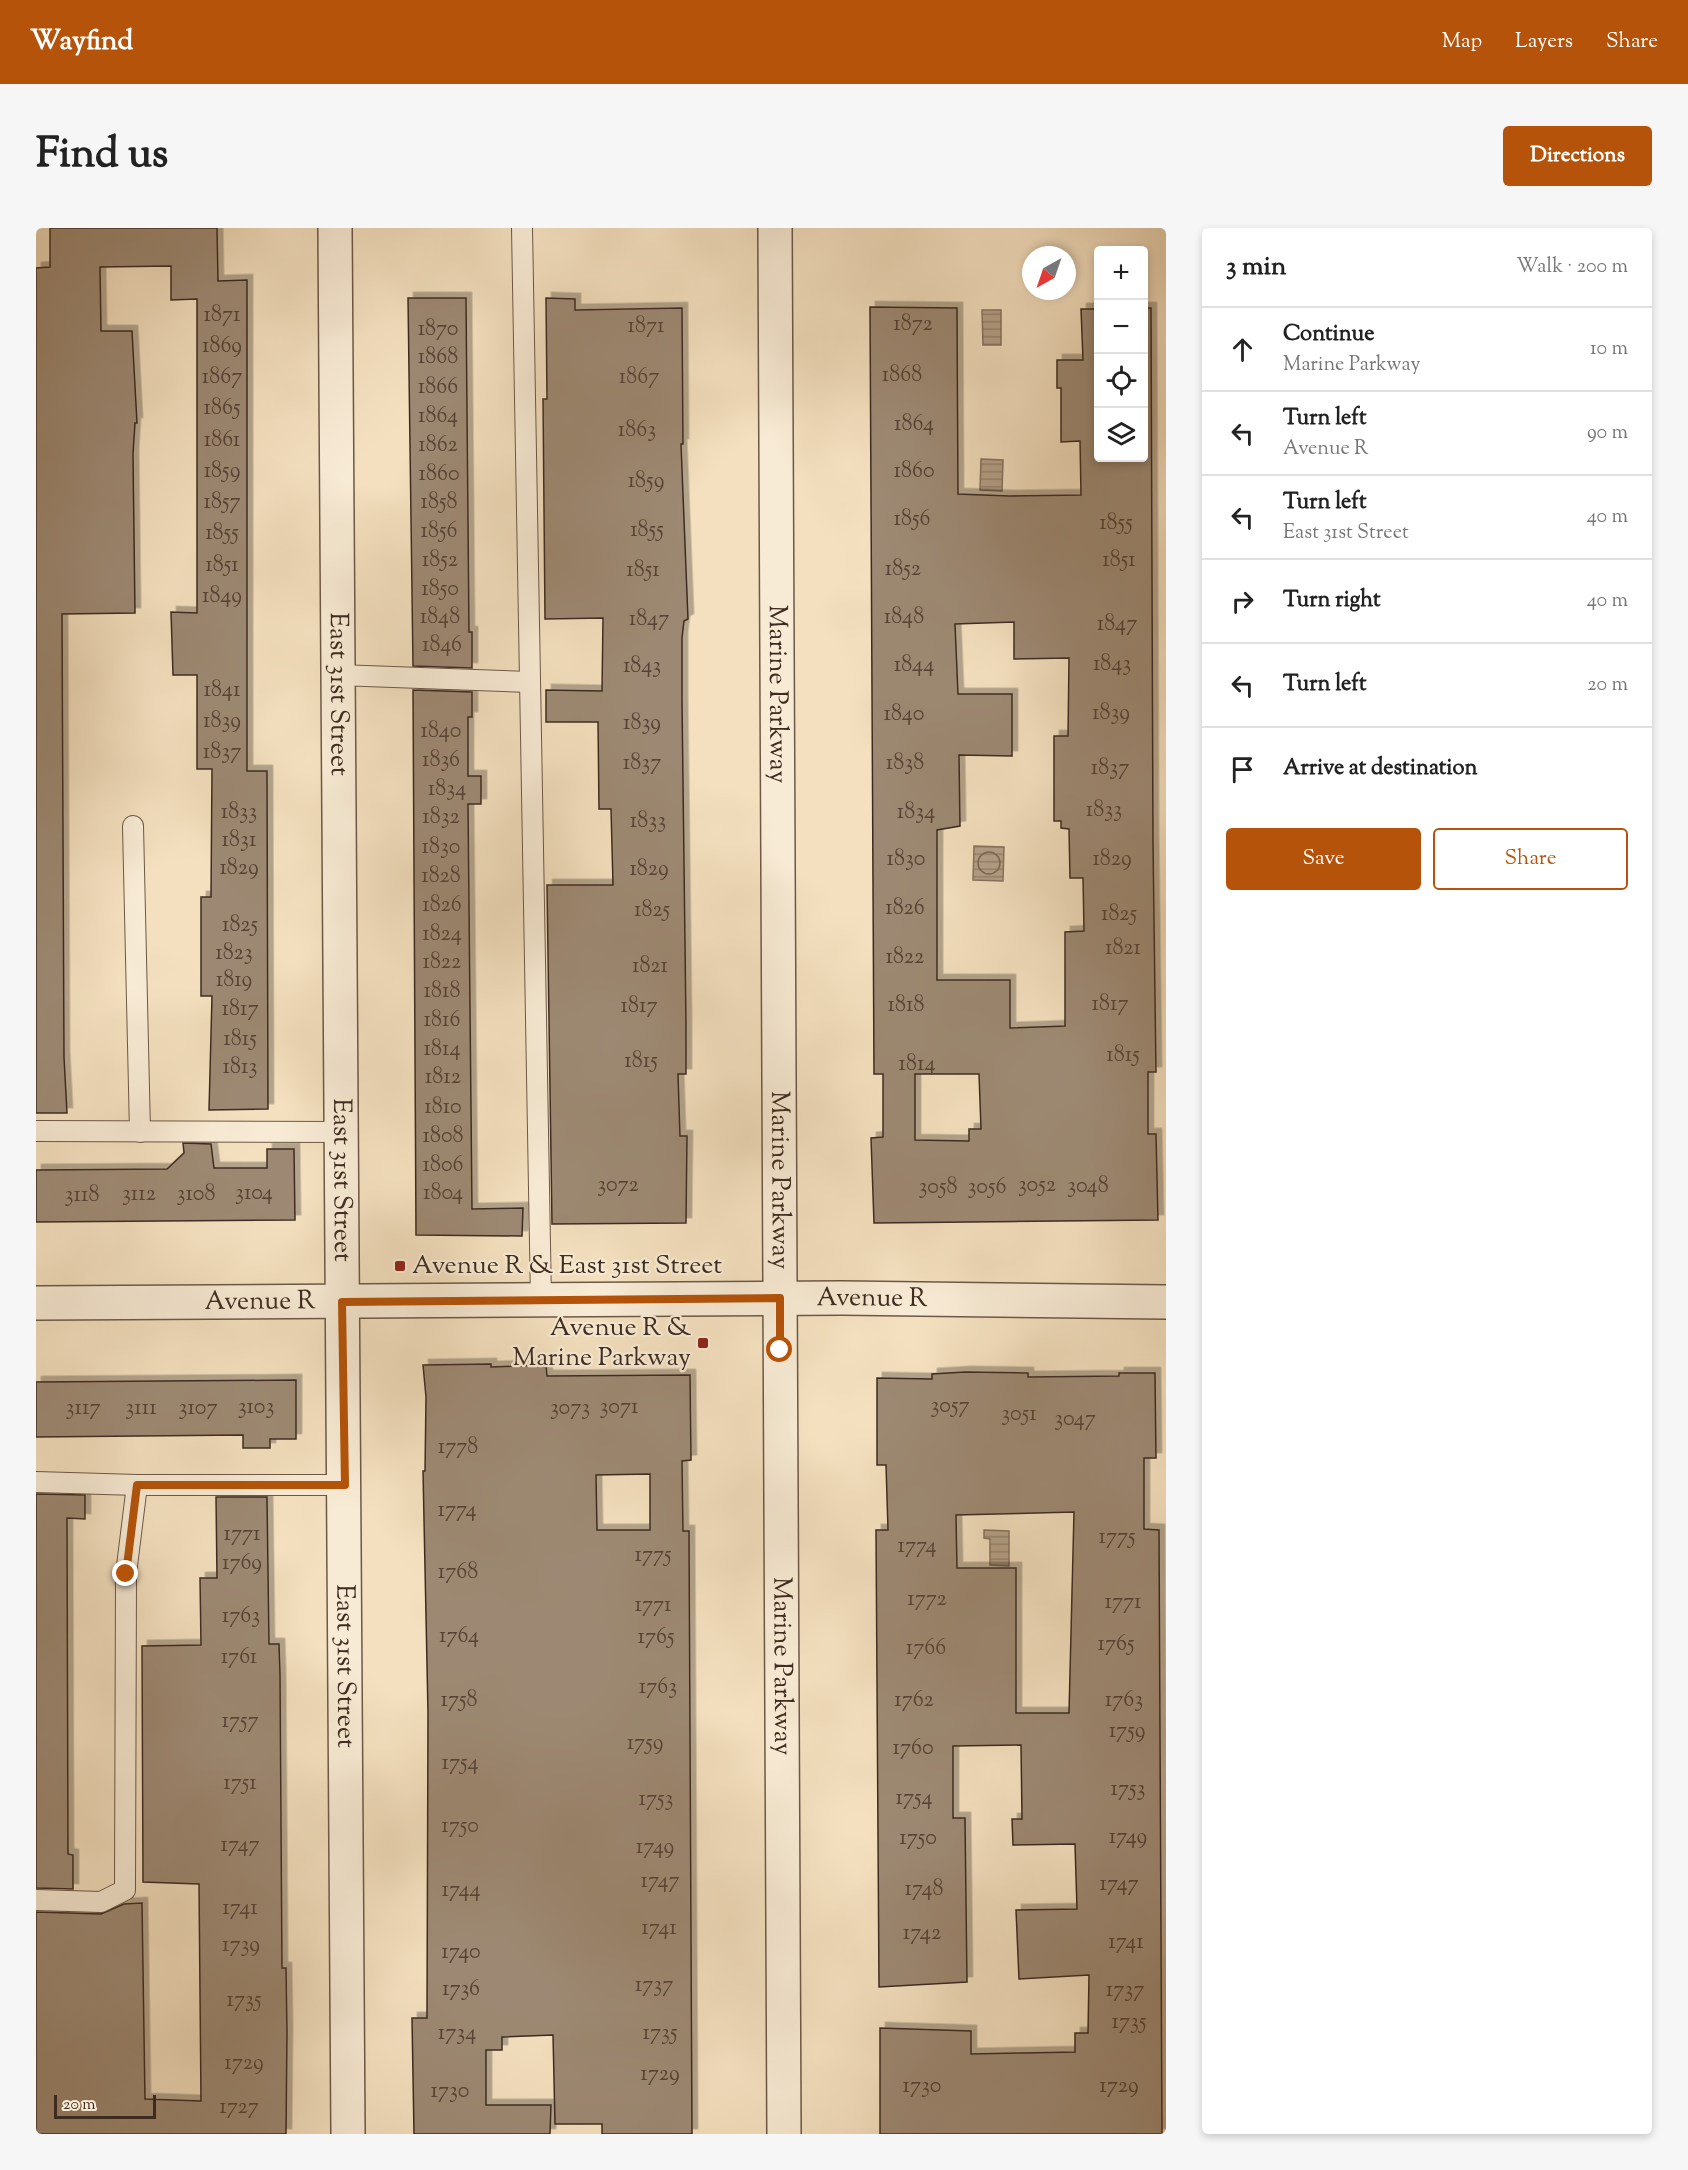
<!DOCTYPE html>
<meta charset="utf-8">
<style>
body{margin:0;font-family:"Sorts Mill Goudy",serif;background:#f6f6f6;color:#222}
.controls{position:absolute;right:18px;top:18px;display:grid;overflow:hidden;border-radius:6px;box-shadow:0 3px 9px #0003}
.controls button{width:54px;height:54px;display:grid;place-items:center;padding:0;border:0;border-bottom:2px solid #e0e0e0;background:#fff;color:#222;font:30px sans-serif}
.compass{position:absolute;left:986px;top:18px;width:54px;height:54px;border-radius:50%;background:#fff;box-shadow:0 3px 9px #0003;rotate:220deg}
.scale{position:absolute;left:18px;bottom:15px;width:102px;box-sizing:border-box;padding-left:6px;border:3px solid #3e2b20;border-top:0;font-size:16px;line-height:21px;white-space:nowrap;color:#3e2b20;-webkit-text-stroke:4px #f8ebd5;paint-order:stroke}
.stop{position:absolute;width:18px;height:18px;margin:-14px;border:4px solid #b45309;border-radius:50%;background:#fff}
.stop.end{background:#b45309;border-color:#fff;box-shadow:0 2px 6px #0008}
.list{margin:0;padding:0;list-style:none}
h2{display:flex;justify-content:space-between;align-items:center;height:78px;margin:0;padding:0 24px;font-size:26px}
h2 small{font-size:20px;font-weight:400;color:#767676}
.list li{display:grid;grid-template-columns:39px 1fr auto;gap:18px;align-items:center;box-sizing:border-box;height:84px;padding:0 24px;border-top:2px solid #e0e0e0}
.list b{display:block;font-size:22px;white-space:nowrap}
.list p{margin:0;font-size:20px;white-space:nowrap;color:#767676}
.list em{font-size:20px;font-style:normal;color:#767676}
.actions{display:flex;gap:12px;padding:18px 24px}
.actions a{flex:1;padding:14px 0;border:2px solid #b45309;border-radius:6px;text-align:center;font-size:21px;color:#b45309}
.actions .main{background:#b45309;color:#fff}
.icon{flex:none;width:33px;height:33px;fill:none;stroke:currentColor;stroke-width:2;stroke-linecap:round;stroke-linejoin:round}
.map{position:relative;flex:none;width:1130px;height:1906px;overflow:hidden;border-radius:6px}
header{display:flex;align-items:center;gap:36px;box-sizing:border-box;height:84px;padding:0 30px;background:#b45309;color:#fff}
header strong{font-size:28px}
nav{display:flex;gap:33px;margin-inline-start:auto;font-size:21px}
.intro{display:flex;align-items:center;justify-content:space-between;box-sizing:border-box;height:144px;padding:0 36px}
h1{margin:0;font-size:42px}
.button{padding:15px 27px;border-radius:6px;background:#b45309;color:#fff;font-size:21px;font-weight:700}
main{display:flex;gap:36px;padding:0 36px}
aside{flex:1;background:#fff;border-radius:6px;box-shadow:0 3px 9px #0003}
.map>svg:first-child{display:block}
.water{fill:url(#water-rules);stroke:#86725f;stroke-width:1.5}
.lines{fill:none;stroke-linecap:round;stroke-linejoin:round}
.shore{stroke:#7a6654;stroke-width:1.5}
.building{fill:#9d8973;stroke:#3e2b20;stroke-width:1.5;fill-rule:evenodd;filter:url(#shadow)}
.lane-casing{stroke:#6c5848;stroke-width:22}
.street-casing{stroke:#6c5848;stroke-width:36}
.lane{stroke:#f8ebd5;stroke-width:20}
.street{stroke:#f8ebd5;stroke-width:33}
.route{stroke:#b45309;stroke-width:8}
.poi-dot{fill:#8f2418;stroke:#f8ebd5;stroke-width:2}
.labels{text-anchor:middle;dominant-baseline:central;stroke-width:4.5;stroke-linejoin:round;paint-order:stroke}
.number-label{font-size:22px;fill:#564235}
.street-label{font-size:26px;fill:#3e2b20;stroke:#f8ebd5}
.poi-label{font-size:26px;fill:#3e2b20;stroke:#f8ebd5;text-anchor:start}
</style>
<header>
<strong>Wayfind</strong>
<nav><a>Map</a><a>Layers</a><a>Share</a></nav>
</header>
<div class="intro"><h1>Find us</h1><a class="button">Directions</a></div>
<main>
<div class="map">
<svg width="1130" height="1906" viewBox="0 0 1130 1906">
<defs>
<pattern id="water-rules" width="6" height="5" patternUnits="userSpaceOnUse" patternTransform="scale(1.5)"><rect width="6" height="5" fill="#b6a289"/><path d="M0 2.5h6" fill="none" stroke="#958470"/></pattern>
<filter id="shadow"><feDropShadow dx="5.5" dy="-5.5" stdDeviation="0" flood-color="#0004"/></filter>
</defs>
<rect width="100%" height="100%" fill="#f4e0bf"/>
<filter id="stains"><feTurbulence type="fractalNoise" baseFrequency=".00333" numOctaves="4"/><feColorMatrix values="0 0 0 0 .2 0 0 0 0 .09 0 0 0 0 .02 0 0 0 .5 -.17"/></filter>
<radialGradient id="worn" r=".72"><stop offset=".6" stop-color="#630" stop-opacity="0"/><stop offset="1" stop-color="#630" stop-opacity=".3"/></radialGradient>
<g class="water">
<polygon points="946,82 965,82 965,117 947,117"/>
<polygon points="945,231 967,232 966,263 944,262"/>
<polygon points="938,618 968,619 967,653 937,652"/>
<polygon points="948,1302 973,1303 973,1338 954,1337 954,1311 948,1310"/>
</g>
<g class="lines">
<circle class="shore" cx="953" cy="635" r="11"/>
</g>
<g class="building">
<polygon points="14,0 181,0 182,53 211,52 211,543 231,543 232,881 173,882 176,768 165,768 165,669 175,669 176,541 161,541 161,447 137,447 135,384 161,385 161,71 135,72 135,38 64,39 65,103 96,103 101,195 99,195 97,226 99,385 26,386 28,829 31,885 0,885 0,40 14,39"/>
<polygon points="372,70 430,70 433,404 436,404 436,440 377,438"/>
<polygon points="510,70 539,71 539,82 646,80 647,216 645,216 652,391 648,393 646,410 646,472 650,797 650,846 642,846 644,908 651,908 650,995 516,996 511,657 577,657 575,581 563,581 562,494 510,494 510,462 566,463 567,390 509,391 507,171 511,171"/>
<path d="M834 79 921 80 922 266 973 268 1045 267 1044 213 1025 214V160H1021V132H1047L1045 81H1062V230H1107V80H1115L1117 614 1120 844H1112V906H1120L1122 992 838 995 835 910 847 909V846H838ZM978 394V431L1033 430 1032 508H1018V593H1025V600L1033 601 1034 650H1047L1048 703 1029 704V798L974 800V752H901V602L924 598 923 527 976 528V466H922L919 396ZM879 846H943L945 901H933V913L879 912Z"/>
<polygon points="377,462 436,464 436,489 432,489 432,548 445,548 445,576 432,576 436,981 487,980 486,1008 380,1007"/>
<polygon points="147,915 175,916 178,940 231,940 231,921 258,921 259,992 0,994 0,942 131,941 148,925"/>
<path d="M455 1136V1139L510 1137 511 1148 654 1147 655 1232 646 1233 647 1303H653L656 1906H566V1896H519L517 1807 466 1809V1822H450V1877H515L514 1906H378L376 1790H391L392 1485 387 1243H389L390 1169 387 1137ZM614 1246V1302H561L560 1247Z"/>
<path d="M929 1144 992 1145V1149L1083 1148V1145H1119L1120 1230H1108V1301L1123 1302 1126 1906H844V1800L935 1803V1826L1039 1824V1805H1052L1053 1747 983 1751 980 1682 1041 1681 1039 1616 977 1617 976 1591H986L985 1517 917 1518V1590H929L931 1754 843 1759 840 1302H852L850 1237H841V1150L896 1151V1146ZM1038 1284 1033 1485H980V1340H921L920 1287Z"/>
<polygon points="260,1152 260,1211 234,1211 234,1220 207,1220 207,1207 0,1209 0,1154"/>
<polygon points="0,1266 49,1267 49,1291 31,1290 32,1626 37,1627 37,1661 0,1660"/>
<polygon points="180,1269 231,1269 233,1416 243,1416 244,1446 246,1740 250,1740 251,1804 250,1906 0,1906 0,1684 65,1686 88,1676 106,1675 109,1871 165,1873 163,1656 107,1654 106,1418 165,1417 164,1350 181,1350"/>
</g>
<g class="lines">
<defs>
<g id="lane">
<polyline points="486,0 505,1073"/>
<polyline points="302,447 494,454"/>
<polyline points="97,598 104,904"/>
<polyline points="0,903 305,904"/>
<polyline points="0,1254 101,1257 309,1257"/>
<polyline points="0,1672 65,1674 89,1662 90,1346 101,1257"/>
</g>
<g id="street">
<path id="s1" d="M299 0 312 1906"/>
<path id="s2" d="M739 0 748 1906"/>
<path id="s3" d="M0 1075 806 1070 1130 1074"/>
</g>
</defs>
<use href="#lane" class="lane-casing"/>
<use href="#street" class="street-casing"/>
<use href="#lane" class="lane"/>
<use href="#street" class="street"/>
</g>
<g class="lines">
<polyline class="route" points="90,1346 101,1257 309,1257 306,1074 744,1070 744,1122"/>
</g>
<g class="poi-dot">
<rect x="358" y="1032" width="12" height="12" rx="3"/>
<rect x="661" y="1109" width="12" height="12" rx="3"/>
</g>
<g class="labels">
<g class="number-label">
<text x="186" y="88">1871</text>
<text x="877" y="97">1872</text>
<text x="610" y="99">1871</text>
<text x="402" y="102">1870</text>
<text x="186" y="119">1869</text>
<text x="402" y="130">1868</text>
<text x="866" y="148">1868</text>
<text x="186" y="150">1867</text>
<text x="603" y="150">1867</text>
<text x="402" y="160">1866</text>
<text x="186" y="181">1865</text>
<text x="402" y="189">1864</text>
<text x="878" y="197">1864</text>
<text x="601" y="203">1863</text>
<text x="186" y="213">1861</text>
<text x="402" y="218">1862</text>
<text x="186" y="244">1859</text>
<text x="878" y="244">1860</text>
<text x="403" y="247">1860</text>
<text x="610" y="254">1859</text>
<text x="186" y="275">1857</text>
<text x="403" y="275">1858</text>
<text x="876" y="292">1856</text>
<text x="1080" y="296">1855</text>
<text x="611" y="303">1855</text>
<text x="403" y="304">1856</text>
<text x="186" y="306">1855</text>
<text x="404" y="333">1852</text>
<text x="1083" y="333">1851</text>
<text x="186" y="338">1851</text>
<text x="867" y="342">1852</text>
<text x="607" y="343">1851</text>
<text x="404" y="362">1850</text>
<text x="186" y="369">1849</text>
<text x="404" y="390">1848</text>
<text x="868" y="390">1848</text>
<text x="613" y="392">1847</text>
<text x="1081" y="397">1847</text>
<text x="406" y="418">1846</text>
<text x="1076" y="437">1843</text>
<text x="878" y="438">1844</text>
<text x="606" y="439">1843</text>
<text x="186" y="463">1841</text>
<text x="1075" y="486">1839</text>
<text x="868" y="487">1840</text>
<text x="186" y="494">1839</text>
<text x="606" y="496">1839</text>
<text x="405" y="504">1840</text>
<text x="186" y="525">1837</text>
<text x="405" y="533">1836</text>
<text x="606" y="536">1837</text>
<text x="869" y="536">1838</text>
<text x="1074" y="541">1837</text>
<text x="411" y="562">1834</text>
<text x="1068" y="583">1833</text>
<text x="203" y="585">1833</text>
<text x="880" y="585">1834</text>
<text x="405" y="590">1832</text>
<text x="612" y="594">1833</text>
<text x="203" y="613">1831</text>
<text x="405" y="620">1830</text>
<text x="870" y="632">1830</text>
<text x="1076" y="632">1829</text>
<text x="203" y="641">1829</text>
<text x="613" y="642">1829</text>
<text x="405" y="649">1828</text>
<text x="406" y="678">1826</text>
<text x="869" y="681">1826</text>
<text x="616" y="683">1825</text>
<text x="1083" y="687">1825</text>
<text x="204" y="698">1825</text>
<text x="406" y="707">1824</text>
<text x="1087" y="721">1821</text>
<text x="198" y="726">1823</text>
<text x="869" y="730">1822</text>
<text x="406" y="735">1822</text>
<text x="614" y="739">1821</text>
<text x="198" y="753">1819</text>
<text x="406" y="764">1818</text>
<text x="1074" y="777">1817</text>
<text x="870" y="778">1818</text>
<text x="603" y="779">1817</text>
<text x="204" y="782">1817</text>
<text x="406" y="793">1816</text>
<text x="204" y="812">1815</text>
<text x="406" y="822">1814</text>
<text x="1087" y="828">1815</text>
<text x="605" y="834">1815</text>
<text x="881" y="837">1814</text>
<text x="204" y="840">1813</text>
<text x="407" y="850">1812</text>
<text x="407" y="880">1810</text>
<text x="407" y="909">1808</text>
<text x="407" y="938">1806</text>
<text x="582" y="958">3072</text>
<text x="1001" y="958">3052</text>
<text x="1052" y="959">3048</text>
<text x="902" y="960">3058</text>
<text x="951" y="960">3056</text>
<text x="218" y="966">3104</text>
<text x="407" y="966">1804</text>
<text x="103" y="967">3112</text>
<text x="160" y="967">3108</text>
<text x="46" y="968">3118</text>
<text x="914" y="1179">3057</text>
<text x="220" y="1180">3103</text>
<text x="583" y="1180">3071</text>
<text x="47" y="1181">3117</text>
<text x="105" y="1181">3111</text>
<text x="162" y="1181">3107</text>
<text x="534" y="1181">3073</text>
<text x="983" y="1187">3051</text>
<text x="1039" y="1192">3047</text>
<text x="422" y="1220">1778</text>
<text x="421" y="1283">1774</text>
<text x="206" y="1307">1771</text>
<text x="1081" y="1310">1775</text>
<text x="881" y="1319">1774</text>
<text x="617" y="1328">1775</text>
<text x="206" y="1336">1769</text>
<text x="422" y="1345">1768</text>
<text x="891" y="1372">1772</text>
<text x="1087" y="1375">1771</text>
<text x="617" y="1378">1771</text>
<text x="205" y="1389">1763</text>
<text x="423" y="1409">1764</text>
<text x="620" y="1410">1765</text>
<text x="1080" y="1417">1765</text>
<text x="890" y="1421">1766</text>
<text x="203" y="1430">1761</text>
<text x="622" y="1460">1763</text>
<text x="423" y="1473">1758</text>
<text x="878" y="1473">1762</text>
<text x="1088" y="1473">1763</text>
<text x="204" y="1494">1757</text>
<text x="1091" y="1504">1759</text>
<text x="609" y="1516">1759</text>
<text x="877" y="1521">1760</text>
<text x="424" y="1536">1754</text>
<text x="204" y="1556">1751</text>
<text x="1092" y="1562">1753</text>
<text x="878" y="1571">1754</text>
<text x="620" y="1572">1753</text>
<text x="424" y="1599">1750</text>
<text x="1092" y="1610">1749</text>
<text x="882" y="1611">1750</text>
<text x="204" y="1618">1747</text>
<text x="619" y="1620">1749</text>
<text x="624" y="1654">1747</text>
<text x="1083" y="1657">1747</text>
<text x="888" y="1662">1748</text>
<text x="425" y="1663">1744</text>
<text x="204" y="1681">1741</text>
<text x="623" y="1701">1741</text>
<text x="886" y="1706">1742</text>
<text x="1090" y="1715">1741</text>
<text x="205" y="1718">1739</text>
<text x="425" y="1725">1740</text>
<text x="618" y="1758">1737</text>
<text x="425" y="1762">1736</text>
<text x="1089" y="1763">1737</text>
<text x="208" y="1773">1735</text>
<text x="1093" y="1795">1735</text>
<text x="421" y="1806">1734</text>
<text x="624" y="1806">1735</text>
<text x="208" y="1836">1729</text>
<text x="624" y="1847">1729</text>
<text x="886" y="1859">1730</text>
<text x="1083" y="1859">1729</text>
<text x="414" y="1864">1730</text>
<text x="203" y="1880">1727</text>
</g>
<g class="street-label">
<text stroke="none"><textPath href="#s1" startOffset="466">East 31st Street</textPath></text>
<text stroke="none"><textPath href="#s2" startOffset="466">Marine Parkway</textPath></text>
<text stroke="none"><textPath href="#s1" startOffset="952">East 31st Street</textPath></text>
<text stroke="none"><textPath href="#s2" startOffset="952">Marine Parkway</textPath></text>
<text stroke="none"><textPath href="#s3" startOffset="836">Avenue R</textPath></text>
<text stroke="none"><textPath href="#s3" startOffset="224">Avenue R</textPath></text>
<text stroke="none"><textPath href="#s1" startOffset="1438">East 31st Street</textPath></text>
<text stroke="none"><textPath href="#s2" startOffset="1438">Marine Parkway</textPath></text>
</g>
<g class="poi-label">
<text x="376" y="1038">Avenue R &amp; East 31st Street</text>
<text x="655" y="1100" text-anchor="end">Avenue R &amp;<tspan x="655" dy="30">Marine Parkway</tspan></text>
</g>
</g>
<rect width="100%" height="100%" filter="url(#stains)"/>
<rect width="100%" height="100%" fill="url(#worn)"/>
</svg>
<div class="controls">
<button>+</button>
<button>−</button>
<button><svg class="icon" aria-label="locate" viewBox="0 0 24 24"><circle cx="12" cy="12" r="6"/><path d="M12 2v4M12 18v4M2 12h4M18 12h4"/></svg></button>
<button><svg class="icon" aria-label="layers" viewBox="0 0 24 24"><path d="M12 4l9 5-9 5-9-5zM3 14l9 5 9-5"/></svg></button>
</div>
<svg class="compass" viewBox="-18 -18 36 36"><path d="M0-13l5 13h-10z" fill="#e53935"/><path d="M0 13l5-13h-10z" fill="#767676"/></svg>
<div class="scale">20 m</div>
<div class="stop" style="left:744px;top:1122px"></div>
<div class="stop end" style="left:90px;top:1346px"></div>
</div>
<aside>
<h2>3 min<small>Walk · 200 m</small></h2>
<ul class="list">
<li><svg class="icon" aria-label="ahead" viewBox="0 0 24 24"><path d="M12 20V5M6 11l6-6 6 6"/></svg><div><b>Continue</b><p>Marine Parkway</p></div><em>10 m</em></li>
<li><svg class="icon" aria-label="left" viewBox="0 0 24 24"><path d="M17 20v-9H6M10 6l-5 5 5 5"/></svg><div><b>Turn left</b><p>Avenue R</p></div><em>90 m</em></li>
<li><svg class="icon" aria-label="left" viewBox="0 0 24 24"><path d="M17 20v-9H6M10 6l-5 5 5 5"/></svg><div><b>Turn left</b><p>East 31st Street</p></div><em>40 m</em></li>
<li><svg class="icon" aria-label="right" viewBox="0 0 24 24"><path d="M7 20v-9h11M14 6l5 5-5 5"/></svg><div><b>Turn right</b></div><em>40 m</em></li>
<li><svg class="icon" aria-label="left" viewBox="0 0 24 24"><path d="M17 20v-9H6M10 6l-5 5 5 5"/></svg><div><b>Turn left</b></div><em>20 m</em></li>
<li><svg class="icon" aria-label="arrive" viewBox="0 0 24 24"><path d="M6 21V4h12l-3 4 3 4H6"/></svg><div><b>Arrive at destination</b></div></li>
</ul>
<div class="actions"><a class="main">Save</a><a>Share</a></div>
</aside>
</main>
